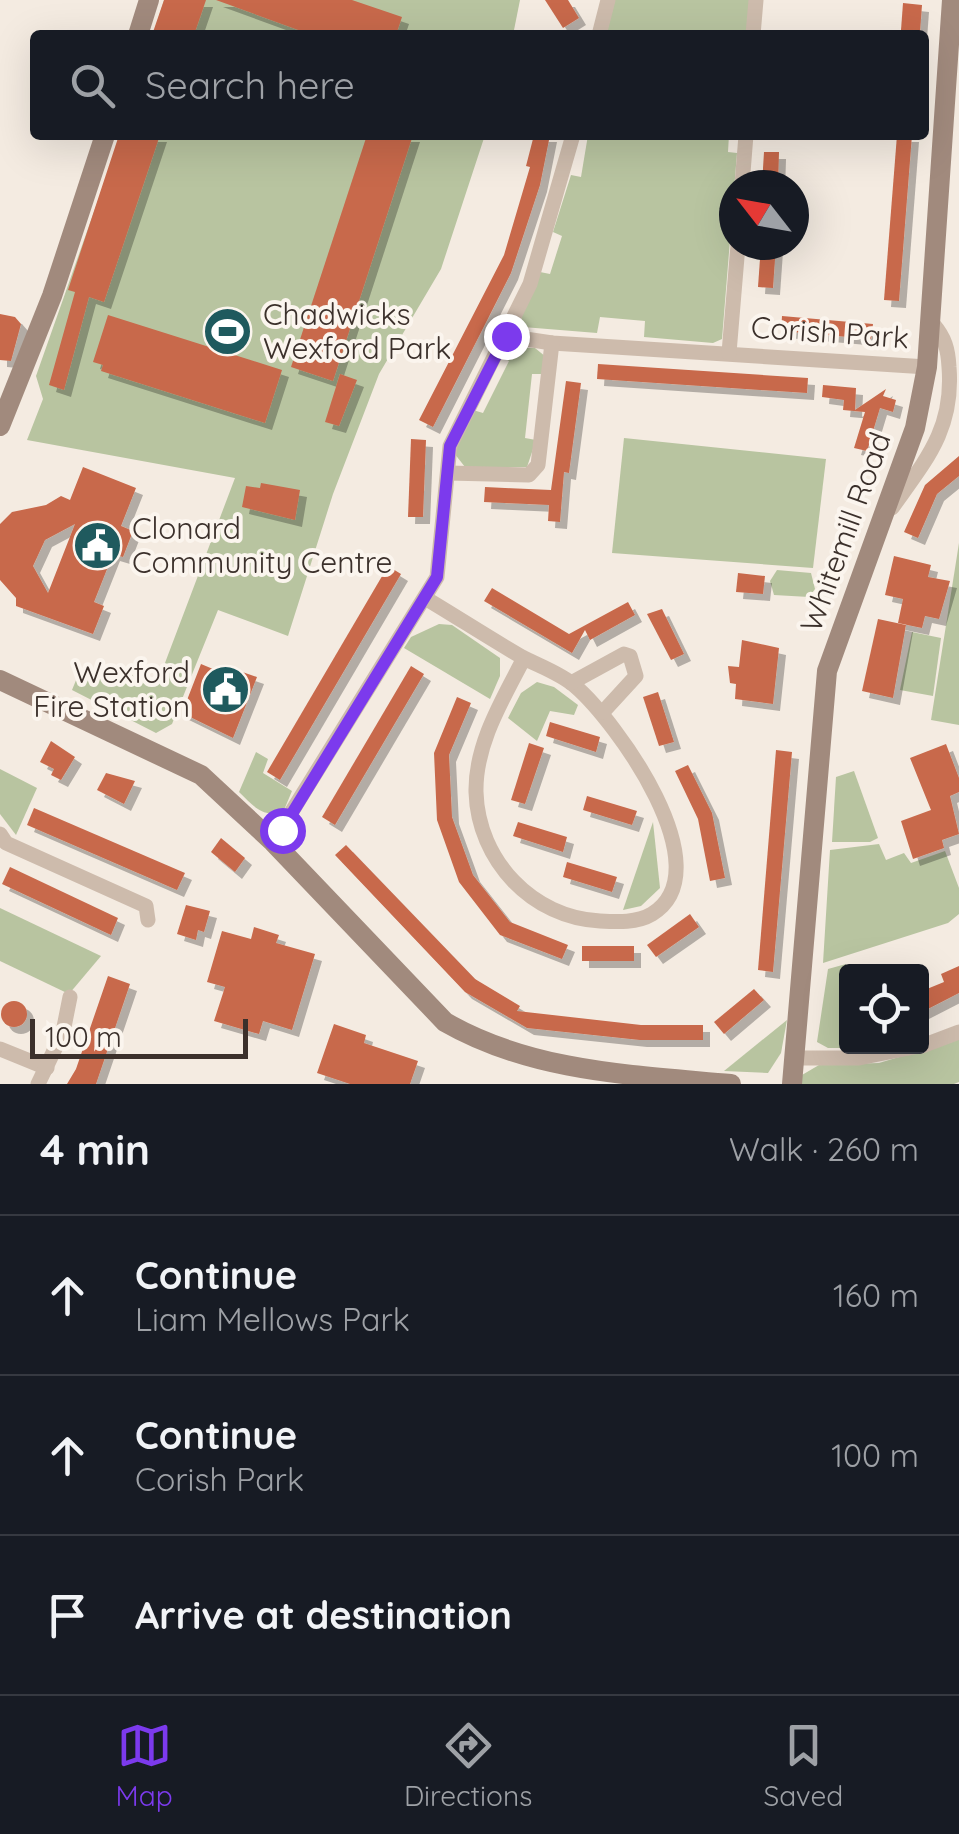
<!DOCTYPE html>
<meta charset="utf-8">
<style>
body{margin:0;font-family:Quicksand,sans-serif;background:#242831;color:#f1f3f6}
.controls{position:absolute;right:30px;bottom:30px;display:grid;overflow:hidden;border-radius:10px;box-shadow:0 10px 40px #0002}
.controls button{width:90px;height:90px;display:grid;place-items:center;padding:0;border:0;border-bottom:2px solid #363941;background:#171b24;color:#f1f3f6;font:50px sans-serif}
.compass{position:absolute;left:719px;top:170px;width:90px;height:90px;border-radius:50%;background:#171b24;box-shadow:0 10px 40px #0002;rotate:301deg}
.scale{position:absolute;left:30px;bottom:25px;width:218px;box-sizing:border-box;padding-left:10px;border:5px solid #3b302b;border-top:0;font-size:28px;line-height:35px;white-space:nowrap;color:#3b302b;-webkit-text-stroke:8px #fbf5ee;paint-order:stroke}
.stop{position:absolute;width:30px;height:30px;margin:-22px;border:8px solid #7c3aed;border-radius:50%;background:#fff}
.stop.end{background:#7c3aed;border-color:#fff;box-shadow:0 2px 10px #0008}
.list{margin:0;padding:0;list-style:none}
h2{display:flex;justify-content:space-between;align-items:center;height:130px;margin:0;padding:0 40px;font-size:42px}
h2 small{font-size:32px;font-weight:400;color:#9ea1a6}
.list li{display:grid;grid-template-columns:65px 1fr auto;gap:30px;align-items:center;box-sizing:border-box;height:160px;padding:0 40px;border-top:2px solid #363941}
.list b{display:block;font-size:38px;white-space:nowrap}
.list p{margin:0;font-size:32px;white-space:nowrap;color:#9ea1a6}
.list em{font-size:32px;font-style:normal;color:#9ea1a6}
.icon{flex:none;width:55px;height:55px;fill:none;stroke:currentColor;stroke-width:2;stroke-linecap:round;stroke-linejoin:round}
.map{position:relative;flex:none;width:959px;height:1084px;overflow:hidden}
.search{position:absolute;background:#171b24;box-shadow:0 10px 40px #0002;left:30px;right:30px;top:30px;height:110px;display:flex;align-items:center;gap:25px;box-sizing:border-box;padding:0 35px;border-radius:10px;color:#9ea1a6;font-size:38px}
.sheet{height:610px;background:#171b24}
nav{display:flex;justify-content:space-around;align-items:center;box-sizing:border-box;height:140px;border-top:2px solid #363941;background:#171b24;font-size:28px;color:#9ea1a6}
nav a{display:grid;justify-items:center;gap:5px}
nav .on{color:#7c3aed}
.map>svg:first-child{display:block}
.green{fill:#b8c4a0}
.building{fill:#c8694b;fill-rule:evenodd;filter:url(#shadow)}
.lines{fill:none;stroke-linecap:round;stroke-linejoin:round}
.street{stroke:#cdbbac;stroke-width:15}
.secondary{stroke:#a18a7d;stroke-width:20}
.route{stroke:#7c3aed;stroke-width:12}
.labels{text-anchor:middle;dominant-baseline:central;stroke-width:8;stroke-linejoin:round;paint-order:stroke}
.poi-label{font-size:30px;fill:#3b302b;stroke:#fbf5ee;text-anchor:start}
.street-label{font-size:30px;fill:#3b302b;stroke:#fbf5ee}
</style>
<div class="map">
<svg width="959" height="1084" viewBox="0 0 959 1084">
<defs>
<filter id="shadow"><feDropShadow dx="7" dy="7" stdDeviation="0" flood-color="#0004"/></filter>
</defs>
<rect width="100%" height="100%" fill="#f4ebe1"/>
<g class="green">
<polygon points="164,0 520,0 513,35 153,35"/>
<polygon points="615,0 750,0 747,35 606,35"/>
<polygon points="121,135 485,135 441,269 379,374 333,494 288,636 218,610 172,724 156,733 72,690 81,668 110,679 115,669 157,684 235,478 27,440 43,399 36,376"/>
<polygon points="588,135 729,135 728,152 737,153 722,339 713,343 644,337 645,321 600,317 597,333 523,327 521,316 540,272 550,274 562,236 553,232 571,175 581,177"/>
<polygon points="506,348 535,348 546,357 544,374 532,374 525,438 536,440 527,467 465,467 454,453 473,410 483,413 509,361 500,356"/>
<polygon points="624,438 826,459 813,568 612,553"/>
<polygon points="959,543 959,725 931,720"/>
<polygon points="777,570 811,573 815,589 809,597 774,595 770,581"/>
<polygon points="439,624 452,625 500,658 500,676 490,699 404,648 411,637"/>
<polygon points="912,632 941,638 933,696 900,690"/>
<polygon points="537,682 554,687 578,705 574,715 550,711 537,741 508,718 521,693"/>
<path d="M256 752 268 759 263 773 292 791 284 810C263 820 253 805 239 792Z"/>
<polygon points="0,769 37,788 16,835 0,814"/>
<polygon points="854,771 878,838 870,842 832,842 836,777"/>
<polygon points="653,822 660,888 641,906 623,910"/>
<polygon points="879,844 886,860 904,853 911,863 945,851 959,888 959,914 948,923 823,963 830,850"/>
<polygon points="0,908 101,956 69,994 0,961"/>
<polygon points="846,964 846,1046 854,1048 828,1048 817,1042 828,969"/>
<polygon points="787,1020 781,1053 768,1073 724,1071"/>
<polygon points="959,1039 959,1082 954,1084 801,1084 802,1075 819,1065 879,1063"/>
</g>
<g class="building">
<polygon points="164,0 206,0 194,35 152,35"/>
<polygon points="216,0 352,0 402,17 396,35 312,35"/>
<polygon points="545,0 568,0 579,18 563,28"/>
<polygon points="903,3 922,5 920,32 901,30"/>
<polygon points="119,135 160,135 104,302 89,297 64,390 49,385 75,292 68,290"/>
<polygon points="367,135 413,135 333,381 291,367"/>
<polygon points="534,135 550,135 540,185 511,273 433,427 419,420 504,255 530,167 526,166"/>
<polygon points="897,135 912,135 899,301 884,300"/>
<polygon points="764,152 779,152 778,185 762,185"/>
<polygon points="761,245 776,245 773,288 758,287"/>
<polygon points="0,314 15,317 21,324 11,361 0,360"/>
<polygon points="108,315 282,370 265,423 101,371 103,365 93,362"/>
<polygon points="782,316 873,324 871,339 781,331"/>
<polygon points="598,364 808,378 807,393 597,379"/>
<polygon points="340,374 357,380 339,426 325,422"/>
<polygon points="566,381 581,383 569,473 564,472 560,522 548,521 549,505 484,502 485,487 551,490"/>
<polygon points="823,385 856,388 855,410 886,389 883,396 896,400 893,412 880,408 867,451 854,448 865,412 843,410 844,400 822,397"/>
<polygon points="411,439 426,440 423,517 408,517"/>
<polygon points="959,456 959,476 937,494 918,538 904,532 925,485"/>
<path d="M83 467 136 488 121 526 133 531 123 557 113 554 94 602 104 606 93 634 16 606V598L0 580V524L12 512 46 505 61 496 70 500ZM75 524 48 593 33 566 45 540Z"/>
<polygon points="261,483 300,490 295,520 242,507 246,486 260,488"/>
<polygon points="894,556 931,565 928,577 950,581 939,619 925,616 922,628 898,623 903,599 885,595"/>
<polygon points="388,566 401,574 280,780 267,772"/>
<polygon points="738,573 765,576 763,594 736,592"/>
<polygon points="492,588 569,634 628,602 635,615 590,640 585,630 572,653 484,601"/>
<polygon points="662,609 684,654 671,660 647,614"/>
<polygon points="878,619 906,625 893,698 862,691"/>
<polygon points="742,640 779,648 773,704 735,699 736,684 730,683 728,666 739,667"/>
<polygon points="201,664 225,674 228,667 257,677 233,738 182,713"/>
<polygon points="411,666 424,674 335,825 322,817"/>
<polygon points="658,692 674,742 659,746 643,697"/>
<polygon points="457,697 471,703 449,755 452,817 473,875 510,922 568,945 562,959 500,935 459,882 437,820 434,753"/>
<polygon points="550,722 600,737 596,752 546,736"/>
<polygon points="51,741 75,757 61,780 51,775 54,769 40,762"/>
<polygon points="529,743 544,748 525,804 511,800"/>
<polygon points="946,744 959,778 959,792 950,796 959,834 942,840 944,848 913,859 901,821 931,810 910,758"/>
<polygon points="776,750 792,752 773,972 758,970"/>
<polygon points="688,765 712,813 725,878 710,881 698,819 675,771"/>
<polygon points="106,773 135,781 124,804 97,790"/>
<polygon points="587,796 637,811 632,825 583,810"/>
<polygon points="34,808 185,873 177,890 27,825"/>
<polygon points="518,822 567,837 563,852 513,836"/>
<polygon points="221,838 245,858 235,872 211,852"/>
<polygon points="346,845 475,979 520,1006 517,1011 641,1025 703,1025 703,1040 640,1040 527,1028 465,992 335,855"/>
<polygon points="567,862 617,877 612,892 563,877"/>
<polygon points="10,867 118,918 111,935 2,884"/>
<polygon points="186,905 210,911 204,932 198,930 196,940 177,934"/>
<polygon points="690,914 699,927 656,957 647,945"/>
<polygon points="254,927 279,935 276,943 315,954 292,1030 263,1021 259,1034 214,1021 225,987 207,982 222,931 251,939"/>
<rect x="582" y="946" width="52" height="15"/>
<polygon points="959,966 959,993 922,1012 922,991 944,982 941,974"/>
<polygon points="108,976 130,984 96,1084 67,1084 76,1069"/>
<polygon points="754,989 764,1000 724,1034 714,1022"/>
<circle cx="14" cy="1014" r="13"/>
<polygon points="334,1024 366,1035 364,1043 418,1061 410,1084 350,1084 317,1073"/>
</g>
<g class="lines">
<g class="street">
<polyline points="599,35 608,0"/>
<polyline points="753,35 756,0"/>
<polyline points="742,185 746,135"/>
<polyline points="506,336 552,343 927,367"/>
<polyline points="729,353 738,245"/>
<polyline points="448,473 529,475 538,465 552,343"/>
<path d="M892 508C926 460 954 429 949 367 948 349 945 338 933 324"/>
<path d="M425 598C457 617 489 638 522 657 539 666 560 673 575 686 616 721 724 870 652 914 637 923 618 922 600 921 533 918 478 861 476 792 475 744 503 699 524 658"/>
<polyline points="571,683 624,654 630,656 636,676 603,712"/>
<polyline points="0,834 6,843 146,906 148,920"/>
<polyline points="273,842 437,577 450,446 530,284 573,135"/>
<polyline points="922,1046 959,1032"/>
<polyline points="0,1049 47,1068"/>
<polyline points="793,1058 859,1058 919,1046"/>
<polyline points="38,1084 63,1032 70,997"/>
</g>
<g class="secondary">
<polyline points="138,35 149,0"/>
<polyline points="0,426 52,296 105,135"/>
<path d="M0 680 201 775 273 842 445 1022C532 1072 632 1075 731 1084"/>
<polyline points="792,1084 827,671 915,428 927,367 952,0"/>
</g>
</g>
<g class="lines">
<polyline class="route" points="282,830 437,577 450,446 506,336"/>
</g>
<defs>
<symbol id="stadium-disc" viewBox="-11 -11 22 22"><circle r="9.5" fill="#1f5a5e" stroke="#fbf5ee"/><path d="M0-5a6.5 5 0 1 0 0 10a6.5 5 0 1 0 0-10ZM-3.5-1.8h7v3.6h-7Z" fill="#fff"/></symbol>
<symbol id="civic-disc" viewBox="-11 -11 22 22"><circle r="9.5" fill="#1f5a5e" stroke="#fbf5ee"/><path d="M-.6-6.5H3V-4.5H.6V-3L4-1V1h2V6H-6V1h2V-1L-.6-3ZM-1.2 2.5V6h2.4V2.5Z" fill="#fff"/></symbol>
</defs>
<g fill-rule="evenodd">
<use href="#stadium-disc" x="200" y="304" width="55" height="55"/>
<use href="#civic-disc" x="70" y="518" width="55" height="55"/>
<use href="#civic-disc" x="198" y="662" width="55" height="55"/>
</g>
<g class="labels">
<g class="poi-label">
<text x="263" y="314">Chadwicks<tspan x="263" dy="34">Wexford Park</tspan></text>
<text x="132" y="528">Clonard<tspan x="132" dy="34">Community Centre</tspan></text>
<text x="190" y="672" text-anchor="end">Wexford<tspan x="190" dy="34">Fire Station</tspan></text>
</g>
<g class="street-label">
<text transform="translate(830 332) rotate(4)">Corish Park</text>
<text transform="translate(845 532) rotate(-70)">Whitemill Road</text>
</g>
</g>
</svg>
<div class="controls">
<button><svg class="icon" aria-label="locate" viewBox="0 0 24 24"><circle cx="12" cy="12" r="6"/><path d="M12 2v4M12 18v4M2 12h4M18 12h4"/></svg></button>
</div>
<svg class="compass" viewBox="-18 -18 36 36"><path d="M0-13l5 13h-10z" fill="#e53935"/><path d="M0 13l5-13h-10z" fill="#9ea1a6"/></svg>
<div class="scale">100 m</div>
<div class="stop" style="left:282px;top:830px"></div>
<div class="stop end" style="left:506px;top:336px"></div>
<div class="search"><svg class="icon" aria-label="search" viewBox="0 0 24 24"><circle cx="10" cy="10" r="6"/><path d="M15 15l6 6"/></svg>Search here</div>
</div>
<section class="sheet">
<h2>4 min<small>Walk · 260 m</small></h2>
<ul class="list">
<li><svg class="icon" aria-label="ahead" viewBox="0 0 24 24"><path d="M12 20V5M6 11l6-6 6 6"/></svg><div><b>Continue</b><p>Liam Mellows Park</p></div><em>160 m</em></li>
<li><svg class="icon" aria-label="ahead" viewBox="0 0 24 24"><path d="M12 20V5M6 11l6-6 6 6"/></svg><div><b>Continue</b><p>Corish Park</p></div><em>100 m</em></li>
<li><svg class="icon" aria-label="arrive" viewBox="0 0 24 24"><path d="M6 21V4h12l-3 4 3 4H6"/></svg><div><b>Arrive at destination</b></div></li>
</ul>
</section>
<nav>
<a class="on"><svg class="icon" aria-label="map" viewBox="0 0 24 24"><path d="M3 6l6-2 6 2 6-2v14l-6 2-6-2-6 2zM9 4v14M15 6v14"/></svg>Map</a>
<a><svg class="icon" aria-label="directions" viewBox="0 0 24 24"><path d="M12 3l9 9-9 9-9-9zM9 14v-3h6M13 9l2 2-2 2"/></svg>Directions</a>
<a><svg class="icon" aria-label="saved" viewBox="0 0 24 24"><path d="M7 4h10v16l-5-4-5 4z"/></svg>Saved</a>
</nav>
